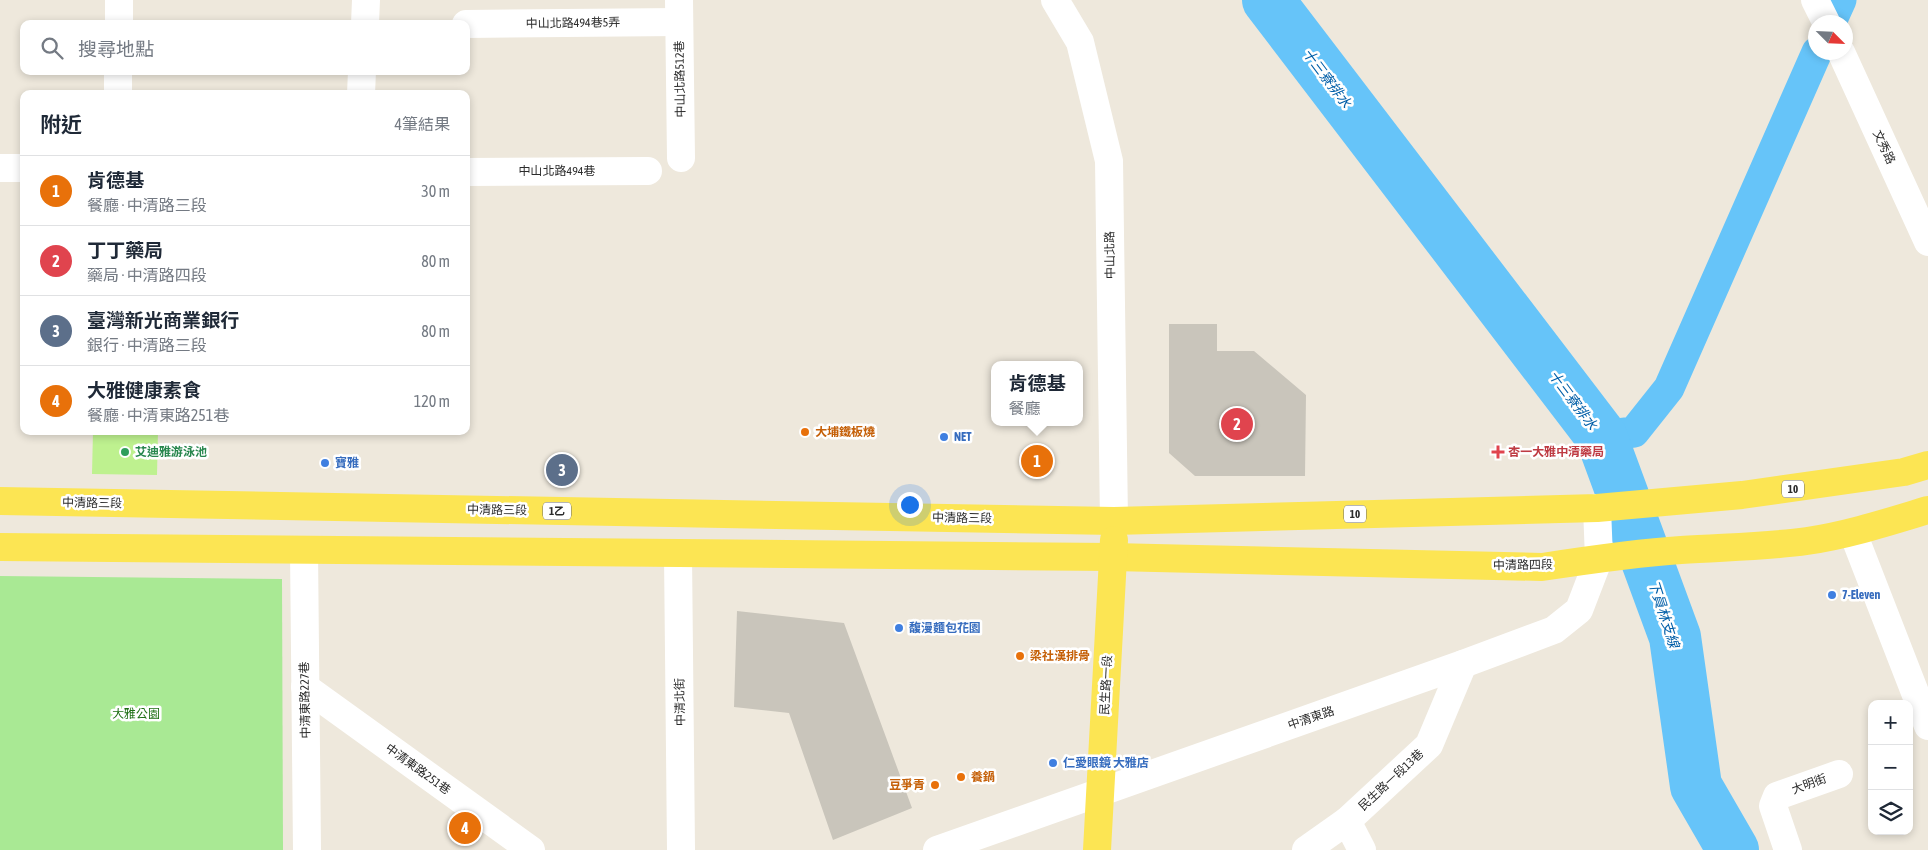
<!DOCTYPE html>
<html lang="zh-TW">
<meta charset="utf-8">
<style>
body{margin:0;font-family:"Asap Condensed","Noto Sans TC",sans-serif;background:#f6f6f7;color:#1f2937}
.controls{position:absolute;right:15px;bottom:15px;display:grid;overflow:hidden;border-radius:10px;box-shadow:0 2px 8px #0003}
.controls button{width:45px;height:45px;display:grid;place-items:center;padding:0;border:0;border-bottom:1px solid #e0e1e3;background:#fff;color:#1f2937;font:25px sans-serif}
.compass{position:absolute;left:1808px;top:15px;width:45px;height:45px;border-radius:50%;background:#fff;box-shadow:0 2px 8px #0003;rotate:114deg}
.you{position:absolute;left:909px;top:504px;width:18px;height:18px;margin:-12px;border:4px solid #fff;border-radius:50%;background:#1a73e8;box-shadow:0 0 0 8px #1a73e833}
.badge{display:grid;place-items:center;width:32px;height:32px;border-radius:50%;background:#7c3aed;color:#fff;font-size:16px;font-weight:700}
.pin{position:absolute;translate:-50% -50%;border:2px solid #fff;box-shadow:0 1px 5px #0006}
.popup{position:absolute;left:991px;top:361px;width:92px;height:65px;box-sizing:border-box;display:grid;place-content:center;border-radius:10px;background:#fff;filter:drop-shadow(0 1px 4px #0005);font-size:16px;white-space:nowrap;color:#747a83}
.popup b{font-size:19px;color:#1f2937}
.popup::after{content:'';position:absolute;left:50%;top:100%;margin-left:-10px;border:10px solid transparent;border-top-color:#fff}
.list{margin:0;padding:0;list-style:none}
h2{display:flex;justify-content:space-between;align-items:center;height:65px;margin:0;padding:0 20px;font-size:21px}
h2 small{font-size:16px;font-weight:400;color:#747a83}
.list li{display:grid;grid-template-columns:32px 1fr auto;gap:15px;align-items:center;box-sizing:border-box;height:70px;padding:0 20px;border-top:1px solid #e0e1e3}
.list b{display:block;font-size:19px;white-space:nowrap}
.list p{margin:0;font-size:16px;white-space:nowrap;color:#747a83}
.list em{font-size:16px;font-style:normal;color:#747a83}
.icon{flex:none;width:28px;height:28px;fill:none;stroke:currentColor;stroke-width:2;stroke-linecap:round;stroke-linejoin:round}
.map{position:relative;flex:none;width:1928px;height:850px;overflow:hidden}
.search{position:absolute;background:#fff;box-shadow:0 2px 8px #0003;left:20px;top:20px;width:450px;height:55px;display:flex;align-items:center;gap:12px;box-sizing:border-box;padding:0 18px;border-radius:10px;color:#747a83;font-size:19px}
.panel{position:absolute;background:#fff;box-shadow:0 2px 8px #0003;left:20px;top:90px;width:450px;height:345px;border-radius:10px}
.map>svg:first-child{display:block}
.green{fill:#a9e994}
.pitch{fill:#bef18f}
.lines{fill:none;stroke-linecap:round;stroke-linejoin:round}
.canal{stroke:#66c4f9;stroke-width:31}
.river{stroke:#66c4f9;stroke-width:52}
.building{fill:#c9c5bb}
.minor{stroke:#fff;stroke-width:28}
.major{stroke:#fce553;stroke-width:28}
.food-dot{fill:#e8710a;stroke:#fff;stroke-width:2}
.shop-dot{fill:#3f7fe0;stroke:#fff;stroke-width:2}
.leisure-dot{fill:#2e9e5b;stroke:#fff;stroke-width:2}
.health-dot{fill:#e0444e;stroke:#fff;stroke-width:2}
.labels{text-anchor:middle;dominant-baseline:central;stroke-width:5;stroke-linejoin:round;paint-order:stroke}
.shield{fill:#fff;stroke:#6b6b6b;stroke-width:1}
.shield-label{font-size:11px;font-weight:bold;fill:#2b2b2b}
.street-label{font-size:12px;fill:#2b2b2b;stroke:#fff}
.food-label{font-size:12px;font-weight:bold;fill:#c56008;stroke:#fff;text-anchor:start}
.shop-label{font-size:12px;font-weight:bold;fill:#366cbe;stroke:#fff;text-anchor:start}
.leisure-label{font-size:12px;font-weight:bold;fill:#27864d;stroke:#fff;text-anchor:start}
.health-label{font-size:12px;font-weight:bold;fill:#be3a42;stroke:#fff;text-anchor:start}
.park-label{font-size:12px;fill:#1e6f14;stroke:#fff}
.water-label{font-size:14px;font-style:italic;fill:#025fa8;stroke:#fff}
</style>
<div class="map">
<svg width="1928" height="850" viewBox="0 0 1928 850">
<rect width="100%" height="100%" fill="#eee8dc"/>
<polygon class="green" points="0,576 282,579 283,850 0,850"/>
<g class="pitch">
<polygon points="23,198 24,198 24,395"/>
<polygon points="93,431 158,431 157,475 92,474"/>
</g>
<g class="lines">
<g class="canal">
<polyline points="1831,22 1841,0"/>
<polyline points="1601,436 1634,432 1669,388 1817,52"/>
</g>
<polyline class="river" points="1268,0 1601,436 1675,637 1696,786 1733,850"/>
</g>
<g class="building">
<polygon points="1169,324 1217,324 1217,351 1254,351 1306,395 1305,476 1195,476 1169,453"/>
<polygon points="737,611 844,623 912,808 833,840 789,713 734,707"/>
</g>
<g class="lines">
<g class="minor">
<polyline points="679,0 681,158"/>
<polyline points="1055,0 1080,42 1109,161 1114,521"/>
<polyline points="1815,0 1826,22"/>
<polyline points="119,24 119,0"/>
<polyline points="365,24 366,0"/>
<polyline points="466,24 679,22"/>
<polyline points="1841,52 1928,242"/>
<polyline points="118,94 118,71"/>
<polyline points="361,94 362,71"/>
<polyline points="0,168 24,168"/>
<polyline points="466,172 648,171"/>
<polyline points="1853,533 1928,726"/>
<polyline points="304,550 307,850"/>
<polyline points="678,554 681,850"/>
<polyline points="305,687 531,850"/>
<polyline points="1347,821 1362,850"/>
<polyline points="937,850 1463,664 1554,630 1579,610 1599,558 1597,508"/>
<polyline points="1306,850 1347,821 1429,745 1463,664"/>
<polyline points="1788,850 1773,806 1777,796 1839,774"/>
</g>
<g class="major">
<polyline points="0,501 1114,521 1597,508 1742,495 1904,472 1928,465"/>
<path d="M0 547 1113 557 1542 567C1588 560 1634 553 1681 550 1723 547 1765 547 1807 541 1848 535 1888 522 1928 510"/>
<polyline points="1097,850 1114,540"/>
</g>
</g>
<g class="food-dot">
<circle cx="805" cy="432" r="5"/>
<circle cx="1020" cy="656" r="5"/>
<circle cx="961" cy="777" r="5"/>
<circle cx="935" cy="785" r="5"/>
</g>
<g class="shop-dot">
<circle cx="944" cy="437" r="5"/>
<circle cx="325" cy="463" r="5"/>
<circle cx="1832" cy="595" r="5"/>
<circle cx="899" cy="628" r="5"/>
<circle cx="1053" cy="763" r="5"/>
</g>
<circle class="leisure-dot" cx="125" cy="452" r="5"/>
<path class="health-dot" d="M1495.5 444.5h5v5h5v5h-5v5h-5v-5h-5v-5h5z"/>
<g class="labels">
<g class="shield">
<rect x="1782" y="480.5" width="22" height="17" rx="4"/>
<rect x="543" y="502.5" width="28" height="17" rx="4"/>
<rect x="1344" y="505.5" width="22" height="17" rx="4"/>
</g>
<g class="shield-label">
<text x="1793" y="489">10</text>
<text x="557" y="511">1乙</text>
<text x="1355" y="514">10</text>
</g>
<g class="street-label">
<text transform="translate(573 23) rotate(-1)">中山北路494巷5弄</text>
<text transform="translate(680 79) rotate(-91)">中山北路512巷</text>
<text transform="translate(1884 147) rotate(65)">文秀路</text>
<text x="557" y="171">中山北路494巷</text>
<text transform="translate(1110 255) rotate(-91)">中山北路</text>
<text transform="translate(92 503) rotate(1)">中清路三段</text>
<text transform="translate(497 510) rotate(1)">中清路三段</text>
<text transform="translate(962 518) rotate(1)">中清路三段</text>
<text transform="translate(1523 565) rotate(-1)">中清路四段</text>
<text transform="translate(1106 685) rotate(-87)">民生路一段</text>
<text transform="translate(305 700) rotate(-91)">中清東路227巷</text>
<text transform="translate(680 702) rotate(-91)">中清北街</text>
<text transform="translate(1311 718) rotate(-19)">中清東路</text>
<text transform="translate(418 769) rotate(36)">中清東路251巷</text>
<text transform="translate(1391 780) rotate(-43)">民生路一段13巷</text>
<text transform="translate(1809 784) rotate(-20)">大明街</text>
</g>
<g class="food-label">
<text x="815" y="432">大埔鐵板燒</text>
<text x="1030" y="656">梁社漢排骨</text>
<text x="971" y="777">養鍋</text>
<text x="925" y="785" text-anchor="end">豆爭青</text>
</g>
<g class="shop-label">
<text x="954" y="437">NET</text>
<text x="335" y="463">寶雅</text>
<text x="1842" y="595">7-Eleven</text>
<text x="909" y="628">馥漫麵包花園</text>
<text x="1063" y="763">仁愛眼鏡 大雅店</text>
</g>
<g class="leisure-label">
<text x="135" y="452">艾迪雅游泳池</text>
</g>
<g class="health-label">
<text x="1508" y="452">杏一大雅中清藥局</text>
</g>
<g class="park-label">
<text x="136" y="714">大雅公園</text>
</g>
<g class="water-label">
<text transform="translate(1327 78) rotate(53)">十三寮排水</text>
<text transform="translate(1573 400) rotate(53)">十三寮排水</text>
<text transform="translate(1664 614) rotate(72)">下員林支線</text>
</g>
</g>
</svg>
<div class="controls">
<button>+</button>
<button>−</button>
<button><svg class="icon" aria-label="layers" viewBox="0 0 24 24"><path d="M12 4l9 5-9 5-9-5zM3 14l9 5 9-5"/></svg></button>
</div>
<svg class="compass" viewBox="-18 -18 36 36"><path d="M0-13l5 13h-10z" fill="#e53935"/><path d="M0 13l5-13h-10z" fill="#747a83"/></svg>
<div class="you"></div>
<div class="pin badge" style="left:1037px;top:461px;background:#e8710a">1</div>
<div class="popup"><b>肯德基</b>餐廳</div>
<div class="pin badge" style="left:1237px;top:424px;background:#e0444e">2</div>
<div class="pin badge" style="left:562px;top:470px;background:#5c6f8a">3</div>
<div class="pin badge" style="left:465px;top:828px;background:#e8710a">4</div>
<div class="search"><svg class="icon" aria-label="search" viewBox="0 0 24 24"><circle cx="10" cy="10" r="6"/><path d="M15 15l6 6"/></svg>搜尋地點</div>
<section class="panel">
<h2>附近<small>4筆結果</small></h2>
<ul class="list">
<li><span class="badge" style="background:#e8710a">1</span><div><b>肯德基</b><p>餐廳 · 中清路三段</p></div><em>30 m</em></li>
<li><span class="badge" style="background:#e0444e">2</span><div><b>丁丁藥局</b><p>藥局 · 中清路四段</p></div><em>80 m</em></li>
<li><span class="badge" style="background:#5c6f8a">3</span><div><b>臺灣新光商業銀行</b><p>銀行 · 中清路三段</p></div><em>80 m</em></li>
<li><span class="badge" style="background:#e8710a">4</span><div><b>大雅健康素食</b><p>餐廳 · 中清東路251巷</p></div><em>120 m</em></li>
</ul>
</section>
</div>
